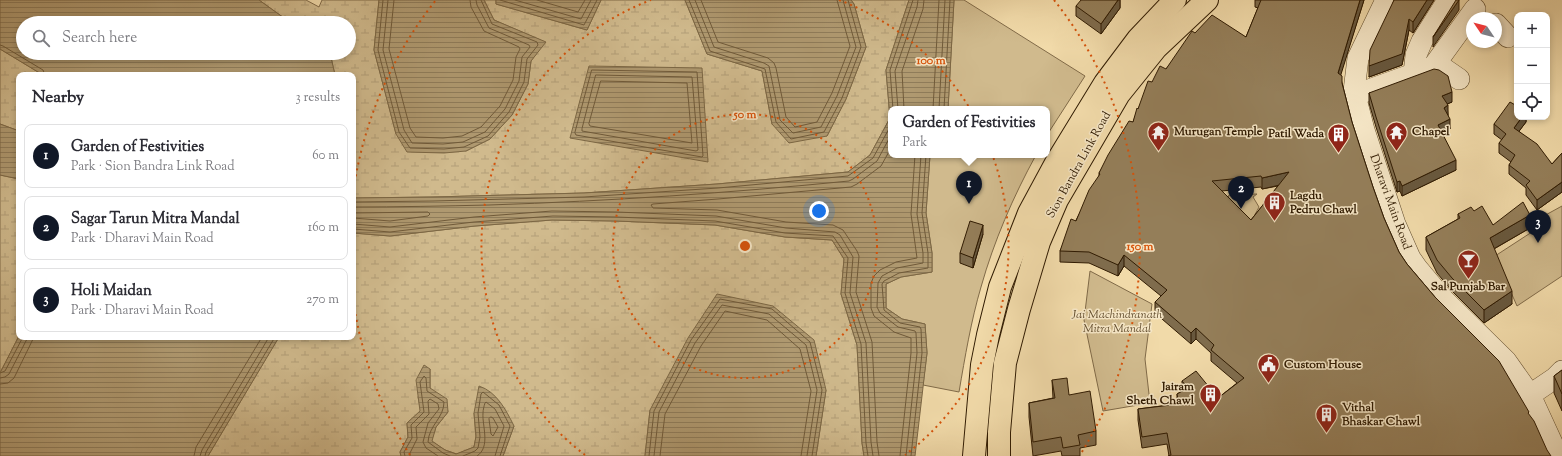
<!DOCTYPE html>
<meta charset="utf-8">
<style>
body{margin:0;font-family:"Sorts Mill Goudy",serif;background:#f7f7f7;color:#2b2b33}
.controls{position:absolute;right:12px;top:12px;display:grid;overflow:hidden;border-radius:8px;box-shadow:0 2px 6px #0003}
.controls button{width:36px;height:36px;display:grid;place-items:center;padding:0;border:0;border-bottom:1px solid #e1e1e2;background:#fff;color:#2b2b33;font:20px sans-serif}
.compass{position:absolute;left:1466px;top:12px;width:36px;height:36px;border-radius:50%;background:#fff;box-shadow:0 2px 6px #0003;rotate:305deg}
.you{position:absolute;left:819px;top:211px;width:14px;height:14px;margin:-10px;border:3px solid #fff;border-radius:50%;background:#1a73e8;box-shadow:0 0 0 6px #1a73e833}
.badge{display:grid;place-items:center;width:26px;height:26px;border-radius:50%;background:#111827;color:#fff;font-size:13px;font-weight:700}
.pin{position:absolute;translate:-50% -33px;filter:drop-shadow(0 1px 2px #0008)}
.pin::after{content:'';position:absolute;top:21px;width:14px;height:12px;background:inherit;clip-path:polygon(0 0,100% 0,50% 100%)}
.popup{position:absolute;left:888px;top:106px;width:162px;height:52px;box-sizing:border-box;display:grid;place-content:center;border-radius:8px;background:#fff;filter:drop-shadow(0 1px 3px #0005);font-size:13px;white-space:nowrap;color:#7c7c81}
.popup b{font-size:15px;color:#2b2b33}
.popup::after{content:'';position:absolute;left:50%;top:100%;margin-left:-8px;border:8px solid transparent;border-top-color:#fff}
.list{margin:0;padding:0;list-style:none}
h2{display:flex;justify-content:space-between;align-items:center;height:52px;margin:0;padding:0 16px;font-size:17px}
h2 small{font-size:13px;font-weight:400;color:#7c7c81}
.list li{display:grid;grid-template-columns:26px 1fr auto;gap:12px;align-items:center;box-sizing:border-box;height:64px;margin:0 8px 8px;padding:0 8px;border:1px solid #e1e1e2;border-radius:8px}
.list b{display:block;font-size:15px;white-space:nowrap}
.list p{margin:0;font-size:13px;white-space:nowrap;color:#7c7c81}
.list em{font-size:13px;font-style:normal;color:#7c7c81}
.icon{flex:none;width:22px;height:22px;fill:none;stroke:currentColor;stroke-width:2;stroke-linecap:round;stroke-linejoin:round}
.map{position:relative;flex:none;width:1562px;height:456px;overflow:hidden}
.search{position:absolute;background:#fff;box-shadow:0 2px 6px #0003;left:16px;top:16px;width:340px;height:44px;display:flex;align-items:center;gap:10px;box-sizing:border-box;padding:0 14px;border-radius:22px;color:#7c7c81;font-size:15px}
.panel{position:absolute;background:#fff;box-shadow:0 2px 6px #0003;left:16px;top:72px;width:340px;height:268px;border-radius:8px}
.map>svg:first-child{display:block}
.green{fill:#d0ba8d;stroke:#806a48}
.wetland{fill:url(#wetland-marsh);stroke:#806a48}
.water{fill:url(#water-rules);stroke:#7c6744}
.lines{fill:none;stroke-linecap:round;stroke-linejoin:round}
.shore{stroke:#705a39;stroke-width:1}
.minor-casing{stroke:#604b2c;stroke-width:22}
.primary-casing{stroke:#301b02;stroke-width:24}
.minor{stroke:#f6e7c7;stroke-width:21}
.primary{stroke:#f1daa9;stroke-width:22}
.wall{fill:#7f6c4d;stroke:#301b02;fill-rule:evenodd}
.shaded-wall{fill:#68583e;stroke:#301b02}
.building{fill:#947e59;stroke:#301b02;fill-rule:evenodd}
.ring{fill:none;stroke:#d6530b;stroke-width:2;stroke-dasharray:2 4}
.labels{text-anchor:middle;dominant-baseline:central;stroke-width:3;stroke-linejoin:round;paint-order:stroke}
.poi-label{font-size:12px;font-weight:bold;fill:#301b02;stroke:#f6e7c7;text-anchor:start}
.street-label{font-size:12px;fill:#301b02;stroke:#f6e7c7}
.park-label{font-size:12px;font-style:italic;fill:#604b2c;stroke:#f6e7c7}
.centre{fill:#d6530b;stroke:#f6e7c7;stroke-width:2}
.ring-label{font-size:12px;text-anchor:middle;font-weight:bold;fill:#d6530b;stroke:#f6e7c7;stroke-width:3;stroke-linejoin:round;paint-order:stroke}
</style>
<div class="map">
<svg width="1562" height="456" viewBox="0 0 1562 456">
<defs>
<pattern id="wetland-marsh" width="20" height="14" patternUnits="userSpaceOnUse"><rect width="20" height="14" fill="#d0ba8d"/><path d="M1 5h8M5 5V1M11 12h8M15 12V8" fill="none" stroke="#b39f78"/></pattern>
<pattern id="water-rules" width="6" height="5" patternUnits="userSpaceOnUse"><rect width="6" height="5" fill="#af9970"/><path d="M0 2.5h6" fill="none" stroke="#8f7c5a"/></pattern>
</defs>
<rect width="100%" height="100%" fill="#f1daa9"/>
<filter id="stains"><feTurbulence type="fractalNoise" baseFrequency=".005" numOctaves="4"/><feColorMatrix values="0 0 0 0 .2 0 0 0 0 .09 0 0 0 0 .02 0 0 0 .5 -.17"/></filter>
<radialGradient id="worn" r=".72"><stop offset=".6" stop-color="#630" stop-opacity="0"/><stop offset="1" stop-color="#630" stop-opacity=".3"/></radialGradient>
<g class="green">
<polygon points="954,0 964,0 1085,76 1047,135 1047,109 948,109"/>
<path d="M930 155H1036C1013 197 994 241 981 287 971 321 965 357 959 392L923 385 927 353 925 324 902 319 886 308V284L901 277 932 272V253L926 213Z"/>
<polygon points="1257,194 1253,197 1259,207 1250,224 1224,210 1229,195"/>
<polygon points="1562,206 1562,276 1517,306 1495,256 1535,230 1531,223"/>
<polygon points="1090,271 1152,304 1145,359 1150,403 1103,411 1084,320"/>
</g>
<g class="wetland">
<polygon points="259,0 306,0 319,7 322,0 379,0 374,50 396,134 466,151 490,139 512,115 528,84 531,61 545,42 494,20 484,0 496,0 496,4 587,30 601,0 685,0 707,54 762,71 772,124 827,136 846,99 866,47 854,4 851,0 909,0 886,70 890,118 870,155 848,172 717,184 584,193 433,197 353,198 353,75 335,75 330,53 349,53 349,23 291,23"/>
<polygon points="0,49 43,75 19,75 19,131 0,124"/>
<polygon points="0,175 19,179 19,336 0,373"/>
<polygon points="552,220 616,221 715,225 785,237 832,240 844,259 841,294 857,345 862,443 864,456 816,456 826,390 650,410 645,456 503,456 514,426 474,413 476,437 474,447 457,454 445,450 431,441 436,427 448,412 430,388 430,369 418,397 421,411 407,423 408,437 400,452 401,456 208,456 279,337 353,337 353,233 390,236 475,226"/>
</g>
<g class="water">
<polygon points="0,0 259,0 291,23 23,23 23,53 330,53 335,75 43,75 0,49"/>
<polygon points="379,0 484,0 494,20 546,42 531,61 528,84 512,115 490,139 466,151 444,153 407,152 396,134 374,50"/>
<polygon points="496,0 601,0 587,30 496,4"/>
<polygon points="685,0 851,0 854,4 866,47 846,99 827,136 789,143 772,124 762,71 707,54"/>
<polygon points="909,0 954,0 948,109 891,109 891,155 930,155 926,213 932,253 932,272 901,277 886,284 886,308 902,319 925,324 927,353 915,456 864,456 862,443 857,345 841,294 844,259 832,240 785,237 715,225 616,221 552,220 475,226 390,236 353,233 353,198 433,197 584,193 717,184 848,172 870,155 890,118 886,70"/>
<polygon points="589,66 702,68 708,162 570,138"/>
<polygon points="0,124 19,131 19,179 0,175"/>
<polygon points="717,294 773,306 814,340 826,390 816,456 645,456 650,410 688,338"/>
<polygon points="19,336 19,337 279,337 208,456 0,456 0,373"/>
<path d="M424 365 430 369V388L447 399 448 412 436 427 432 441 445 450 456 454 474 447 476 436 474 413 479 386C497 392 506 410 514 426L503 456H401L400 452 408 437 407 423 420 411 416 380Z"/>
</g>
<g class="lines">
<g class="shore">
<polyline points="383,0 378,50 399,132 410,148 444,149 464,147 488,136 509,112 524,82 527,59 538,45 537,42 492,24 481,0"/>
<polyline points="388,0 383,50 404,130 412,143 443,144 463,142 485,132 505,109 519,81 522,57 530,47 529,45 489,28 477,5 476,0"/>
<polyline points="394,0 389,49 410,128 416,137 443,138 462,136 481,127 500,106 513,80 516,57 520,49 519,47 484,31 471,7 470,0"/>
<polyline points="500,0 584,25 597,0"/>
<polyline points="515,0 581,19 591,0"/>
<polyline points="537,0 578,12 585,0"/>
<polyline points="689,0 710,51 765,69 776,122 791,139 824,132 842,98 861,47 848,0"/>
<polyline points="695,0 714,47 764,63 769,66 780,120 793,133 821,127 837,96 856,47 843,0"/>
<polyline points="701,0 718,42 768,58 774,63 776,68 786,117 795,127 817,122 832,93 850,46 837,0"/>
<polyline points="0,45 3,46 43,70 45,75"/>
<polygon points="592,70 697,72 703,156 702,157 576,135 575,133"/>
<polygon points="596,75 692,77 698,150 696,151 582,131 582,129"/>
<polygon points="601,81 687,83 692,143 590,126 589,124"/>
<polyline points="893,109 890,70 913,0"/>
<polyline points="898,109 895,71 917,7 918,0"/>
<polyline points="904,109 902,71 923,9 924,0"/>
<polyline points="933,109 939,0"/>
<polyline points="939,109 945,0"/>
<polyline points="944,109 950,0"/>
<polyline points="353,202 433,201 584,197 718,188 848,176 873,158 891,125"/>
<path d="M353 207C398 207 444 206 489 205 610 201 729 193 849 181L853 179 877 161 891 135"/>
<polyline points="353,213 428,212 430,214 428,216 390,221 353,218"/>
<polyline points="353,224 390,227 474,217 552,211 616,212 716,216 786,228 835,232 840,235 853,257 850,293 866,343 871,442 873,456"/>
<polyline points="353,229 390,232 474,222 553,216 616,217 715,221 785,233 833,236 848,258 845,293 861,344 866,443 868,456"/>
<polyline points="0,373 5,371 23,337"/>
<polyline points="0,378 5,377 9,374 28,337"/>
<polyline points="0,384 8,383 14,378 34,337"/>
<polygon points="491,417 493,418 498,427 493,436 491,434 489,419"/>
<polyline points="194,456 196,447 262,337"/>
<polyline points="200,456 202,450 269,337"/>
<polyline points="205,456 206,452 275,337"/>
<path d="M405 456 404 452 412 438 411 425 424 412 420 382 424 376 426 378 427 391 444 402C444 418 429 425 428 442L443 453 450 456"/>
<polyline points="410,456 410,453 417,439 416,427 429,414 428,401 430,399 438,404 439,409 428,423 423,442 426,448 438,456"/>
<polyline points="463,456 475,451 478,448 480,437 478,413 481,394 483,392 499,405 510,426 500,456"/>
<path d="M477 456C491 447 482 426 483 413 483 410 484 406 485 403L486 402 495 409 504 426 495 456"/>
<polyline points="649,456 654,411 691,340 720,299 772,309 810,342 822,390 812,456"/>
<polyline points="654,456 659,412 695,343 722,305 769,314 806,345 817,390 807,456"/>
<polyline points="660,456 665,414 701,346 725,311 767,320 800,349 811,391 801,456"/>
<polyline points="879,456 877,442 872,342 856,292 859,256 857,251 843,230 833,225 786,222 717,210 653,208 651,205 653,204 718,199 851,187 857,184 881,166 891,148"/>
<polyline points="900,456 911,353 911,338 894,332 874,316 871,308 871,283 874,276 880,270 896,262 917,258 911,214 915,155"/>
<polyline points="906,456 917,353 916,333 915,331 898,327 880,313 877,307 878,283 882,276 897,268 923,263 923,253 917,214 921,155"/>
<polyline points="911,456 922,353 921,329 920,327 900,323 884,310 882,284 884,281 899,273 928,268 928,253 922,213 926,155"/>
</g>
<defs>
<g id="minor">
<polyline points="1386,0 1358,58 1354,91 1364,130 1395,224 1410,258 1417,268 1443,299 1506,361 1530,395 1558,456"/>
<polyline points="1496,24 1508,37"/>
<polyline points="1433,67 1475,9"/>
<polyline points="1414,74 1416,55 1422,41 1448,0"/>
<polyline points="1355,95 1433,67 1443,68 1459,79"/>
<polyline points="1530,395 1555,378 1562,371"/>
</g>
<g id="primary">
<polyline points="974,456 982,365 988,335 1000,287 1029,213 1056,163 1105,83 1138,39 1175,0"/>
<polyline points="999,456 999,432 1005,363 1019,309 1039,242 1057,200 1119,94 1156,48 1207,0"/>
</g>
</defs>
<use href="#minor" class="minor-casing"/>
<use href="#primary" class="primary-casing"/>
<use href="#minor" class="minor"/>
<use href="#primary" class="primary"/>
</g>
<g class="wall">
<polygon points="1120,0 1120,8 1101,34 1076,16 1076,6"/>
<path d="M1255 0H1364L1340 75 1352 122 1373 187 1384 218 1399 252 1407 264 1435 297 1499 361 1169 456 1167 444 1142 448 1138 420V409L1177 404V394L1182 391V381L1218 398 1237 383 1211 361V353L1196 339 1191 344 1155 313V302L1161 296 1124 266 1118 276 1089 263 1060 262V251L1099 176V173L1133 122 1138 109 1152 82 1166 69 1195 33 1246 37 1258 8 1255 7ZM1278 186 1251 220 1222 191 1261 187 1262 189Z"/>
<polygon points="1394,0 1434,0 1413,33 1409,30 1402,65 1369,77"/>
<polygon points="1369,93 1452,102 1447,104 1448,115 1450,129 1442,133 1456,170 1402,196 1400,191 1397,192 1376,127 1369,103"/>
<polygon points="1526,117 1526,122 1519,131 1552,164 1562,153 1562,192 1537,210 1526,195 1526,188 1509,174 1509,165 1511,162 1499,153 1499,143 1502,140 1494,134 1494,124"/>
<polygon points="1474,211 1493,225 1530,228 1494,249 1512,304 1484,323 1452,291 1437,273 1426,250 1426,237 1458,219 1458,214"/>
<polygon points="983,234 973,268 960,263 960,253"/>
<polygon points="1562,370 1562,411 1554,393 1554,376"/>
<polygon points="1052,380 1069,395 1096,431 1096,445 1080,448 1080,456 1062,456 1061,451 1033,456 1029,417 1029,403 1053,398"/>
</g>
<g class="shaded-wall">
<polygon points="1118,0 1120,0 1120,8 1101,34 1101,24"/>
<polygon points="1360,0 1364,0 1338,84 1338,73"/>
<polygon points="1427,0 1434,0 1413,33 1413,22"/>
<polygon points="1459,0 1459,10 1433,47 1433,37"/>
<polygon points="1409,19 1409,30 1402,65 1369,77 1369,66"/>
<polygon points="1452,92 1452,102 1442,106 1442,96"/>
<polygon points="1448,105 1448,115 1444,118 1444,108"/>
<polygon points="1522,117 1526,117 1526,122 1514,138 1514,128"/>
<polygon points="1450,119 1450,129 1438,135 1438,125"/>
<polygon points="1456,160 1456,170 1402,196 1402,186"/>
<polygon points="1289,172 1289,183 1262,189 1262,178"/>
<polygon points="1400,181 1400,191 1397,192 1397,182"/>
<polygon points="1562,182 1562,192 1537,210 1537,200"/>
<polygon points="1530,215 1530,228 1490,251 1490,238"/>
<polygon points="983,225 983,234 973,268 973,258"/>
<polygon points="1124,255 1124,266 1118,276 1118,265"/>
<polygon points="1512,291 1512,304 1484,323 1484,310"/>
<polygon points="1196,328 1196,339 1191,344 1191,333"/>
</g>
<g class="building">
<polygon points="1081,0 1118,0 1101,24 1076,6"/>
<path d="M1261 0H1360L1338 73 1342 76V83L1352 122 1373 187 1384 218 1399 252 1407 264 1435 297 1499 361 1529 412 1528 413 1534 421 1547 450 1551 456H1168L1171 455 1167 433 1142 437 1138 409 1179 404 1177 394 1188 388 1182 381 1196 371 1218 398 1244 378 1211 350 1214 345 1196 328 1191 333 1155 302 1167 290 1124 255 1118 265 1089 252 1060 251 1071 219 1076 221 1089 190 1100 174 1099 173 1108 155 1129 121 1133 122 1137 108 1138 109 1148 81 1152 82 1160 66 1166 69 1192 31 1195 33 1212 15 1246 37ZM1289 172 1251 220 1212 181 1261 176 1262 178Z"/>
<polygon points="1394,0 1427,0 1413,22 1409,19 1402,54 1369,66 1370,50"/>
<polygon points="1456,0 1459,0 1433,37"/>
<polygon points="1434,69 1439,70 1448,76 1452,92 1442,96 1448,105 1444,108 1450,119 1438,125 1456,160 1402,186 1400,181 1397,182 1376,117 1369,93"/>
<polygon points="1510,102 1517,106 1517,117 1522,117 1514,128 1537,144 1552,164 1562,153 1562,182 1537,200 1526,185 1530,181 1509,165 1515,155 1499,143 1506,134 1494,124"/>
<polygon points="1523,202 1530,215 1490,238 1512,291 1484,310 1452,278 1437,260 1426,237 1460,218 1458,214 1471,207 1474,211 1482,206 1493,225"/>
<polygon points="970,221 983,225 973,258 960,253"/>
<polygon points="1562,370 1562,394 1554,376"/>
<polygon points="1067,378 1069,395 1090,391 1096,431 1078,435 1080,445 1063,448 1061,437 1033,442 1029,403 1055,398 1052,380"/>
</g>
<g class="ring">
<circle cx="745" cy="246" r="132"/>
<path d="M585 455A263 263 0 0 1 651 0M839 0A263 263 0 0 1 905 455"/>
<path d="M410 455A395 395 0 0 1 353 298M353 194A395 395 0 0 1 436 0M1054 0A395 395 0 0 1 1080 455"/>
</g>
<defs>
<symbol id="temple-pin" viewBox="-11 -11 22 30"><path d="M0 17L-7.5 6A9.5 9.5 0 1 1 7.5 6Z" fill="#8f2418" stroke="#f6e7c7"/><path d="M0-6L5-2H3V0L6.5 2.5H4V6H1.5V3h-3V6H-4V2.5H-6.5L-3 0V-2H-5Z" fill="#fff"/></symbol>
<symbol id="building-pin" viewBox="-11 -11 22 30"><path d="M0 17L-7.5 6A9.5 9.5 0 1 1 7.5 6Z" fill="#8f2418" stroke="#f6e7c7"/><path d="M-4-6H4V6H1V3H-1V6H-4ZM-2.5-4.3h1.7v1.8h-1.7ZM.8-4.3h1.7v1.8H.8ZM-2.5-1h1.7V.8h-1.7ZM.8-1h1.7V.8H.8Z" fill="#fff"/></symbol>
<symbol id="bar-pin" viewBox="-11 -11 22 30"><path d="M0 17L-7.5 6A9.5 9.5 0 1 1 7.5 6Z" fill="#8f2418" stroke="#f6e7c7"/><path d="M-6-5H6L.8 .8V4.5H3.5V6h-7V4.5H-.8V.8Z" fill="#fff"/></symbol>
<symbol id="civic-pin" viewBox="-11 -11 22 30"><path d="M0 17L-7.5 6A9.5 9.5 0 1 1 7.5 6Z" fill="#8f2418" stroke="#f6e7c7"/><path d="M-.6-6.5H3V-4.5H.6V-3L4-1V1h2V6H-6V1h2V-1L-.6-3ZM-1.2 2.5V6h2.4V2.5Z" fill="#fff"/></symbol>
</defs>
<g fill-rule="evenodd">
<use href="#temple-pin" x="1146" y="120" width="25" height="34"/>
<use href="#temple-pin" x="1384" y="120" width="25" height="34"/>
<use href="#building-pin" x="1326" y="122" width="25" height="34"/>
<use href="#building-pin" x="1262" y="190" width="25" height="34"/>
<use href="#bar-pin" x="1456" y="248" width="25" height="34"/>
<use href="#civic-pin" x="1256" y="352" width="25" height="34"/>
<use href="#building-pin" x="1198" y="382" width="25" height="34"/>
<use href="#building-pin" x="1314" y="402" width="25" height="34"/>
</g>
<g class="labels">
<g class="poi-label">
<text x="1174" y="132">Murugan Temple</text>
<text x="1412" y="132">Chapel</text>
<text x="1324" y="134" text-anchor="end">Patil Wada</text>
<text x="1290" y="196">Lagdu<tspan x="1290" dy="14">Pedru Chawl</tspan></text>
<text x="1468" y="287" text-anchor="middle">Sal Punjab Bar</text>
<text x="1284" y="365">Custom House</text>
<text x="1194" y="387" text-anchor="end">Jairam<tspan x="1194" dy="14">Sheth Chawl</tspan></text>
<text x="1342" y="408">Vithal<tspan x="1342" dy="14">Bhaskar Chawl</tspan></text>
</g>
<g class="street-label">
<text transform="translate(1079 165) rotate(-61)">Sion Bandra Link Road</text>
<text transform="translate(1390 202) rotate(70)">Dharavi Main Road</text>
</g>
<g class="park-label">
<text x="1117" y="315">Jai Machindranath<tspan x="1117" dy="14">Mitra Mandal</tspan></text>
</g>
</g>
<circle cx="745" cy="246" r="6" class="centre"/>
<g class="ring-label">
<text x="931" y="64">100 m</text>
<text x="745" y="118">50 m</text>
<text x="1140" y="250">150 m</text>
</g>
<rect width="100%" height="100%" filter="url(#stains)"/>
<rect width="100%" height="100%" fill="url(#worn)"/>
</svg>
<div class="controls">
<button>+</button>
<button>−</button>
<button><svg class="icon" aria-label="locate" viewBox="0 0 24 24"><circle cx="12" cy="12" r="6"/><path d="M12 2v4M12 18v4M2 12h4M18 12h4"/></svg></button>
</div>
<svg class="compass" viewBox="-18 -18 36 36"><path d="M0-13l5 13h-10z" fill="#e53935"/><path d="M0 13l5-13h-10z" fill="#7c7c81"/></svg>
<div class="you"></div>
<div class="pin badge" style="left:969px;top:204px">1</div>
<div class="popup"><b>Garden of Festivities</b>Park</div>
<div class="pin badge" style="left:1241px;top:209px">2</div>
<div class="pin badge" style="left:1538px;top:243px">3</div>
<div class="search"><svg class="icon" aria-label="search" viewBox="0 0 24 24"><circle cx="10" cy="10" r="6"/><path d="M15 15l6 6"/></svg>Search here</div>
<section class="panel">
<h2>Nearby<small>3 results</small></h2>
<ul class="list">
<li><span class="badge">1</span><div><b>Garden of Festivities</b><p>Park · Sion Bandra Link Road</p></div><em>60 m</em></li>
<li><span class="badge">2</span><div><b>Sagar Tarun Mitra Mandal</b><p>Park · Dharavi Main Road</p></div><em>160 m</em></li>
<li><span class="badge">3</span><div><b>Holi Maidan</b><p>Park · Dharavi Main Road</p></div><em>270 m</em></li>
</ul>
</section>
</div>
